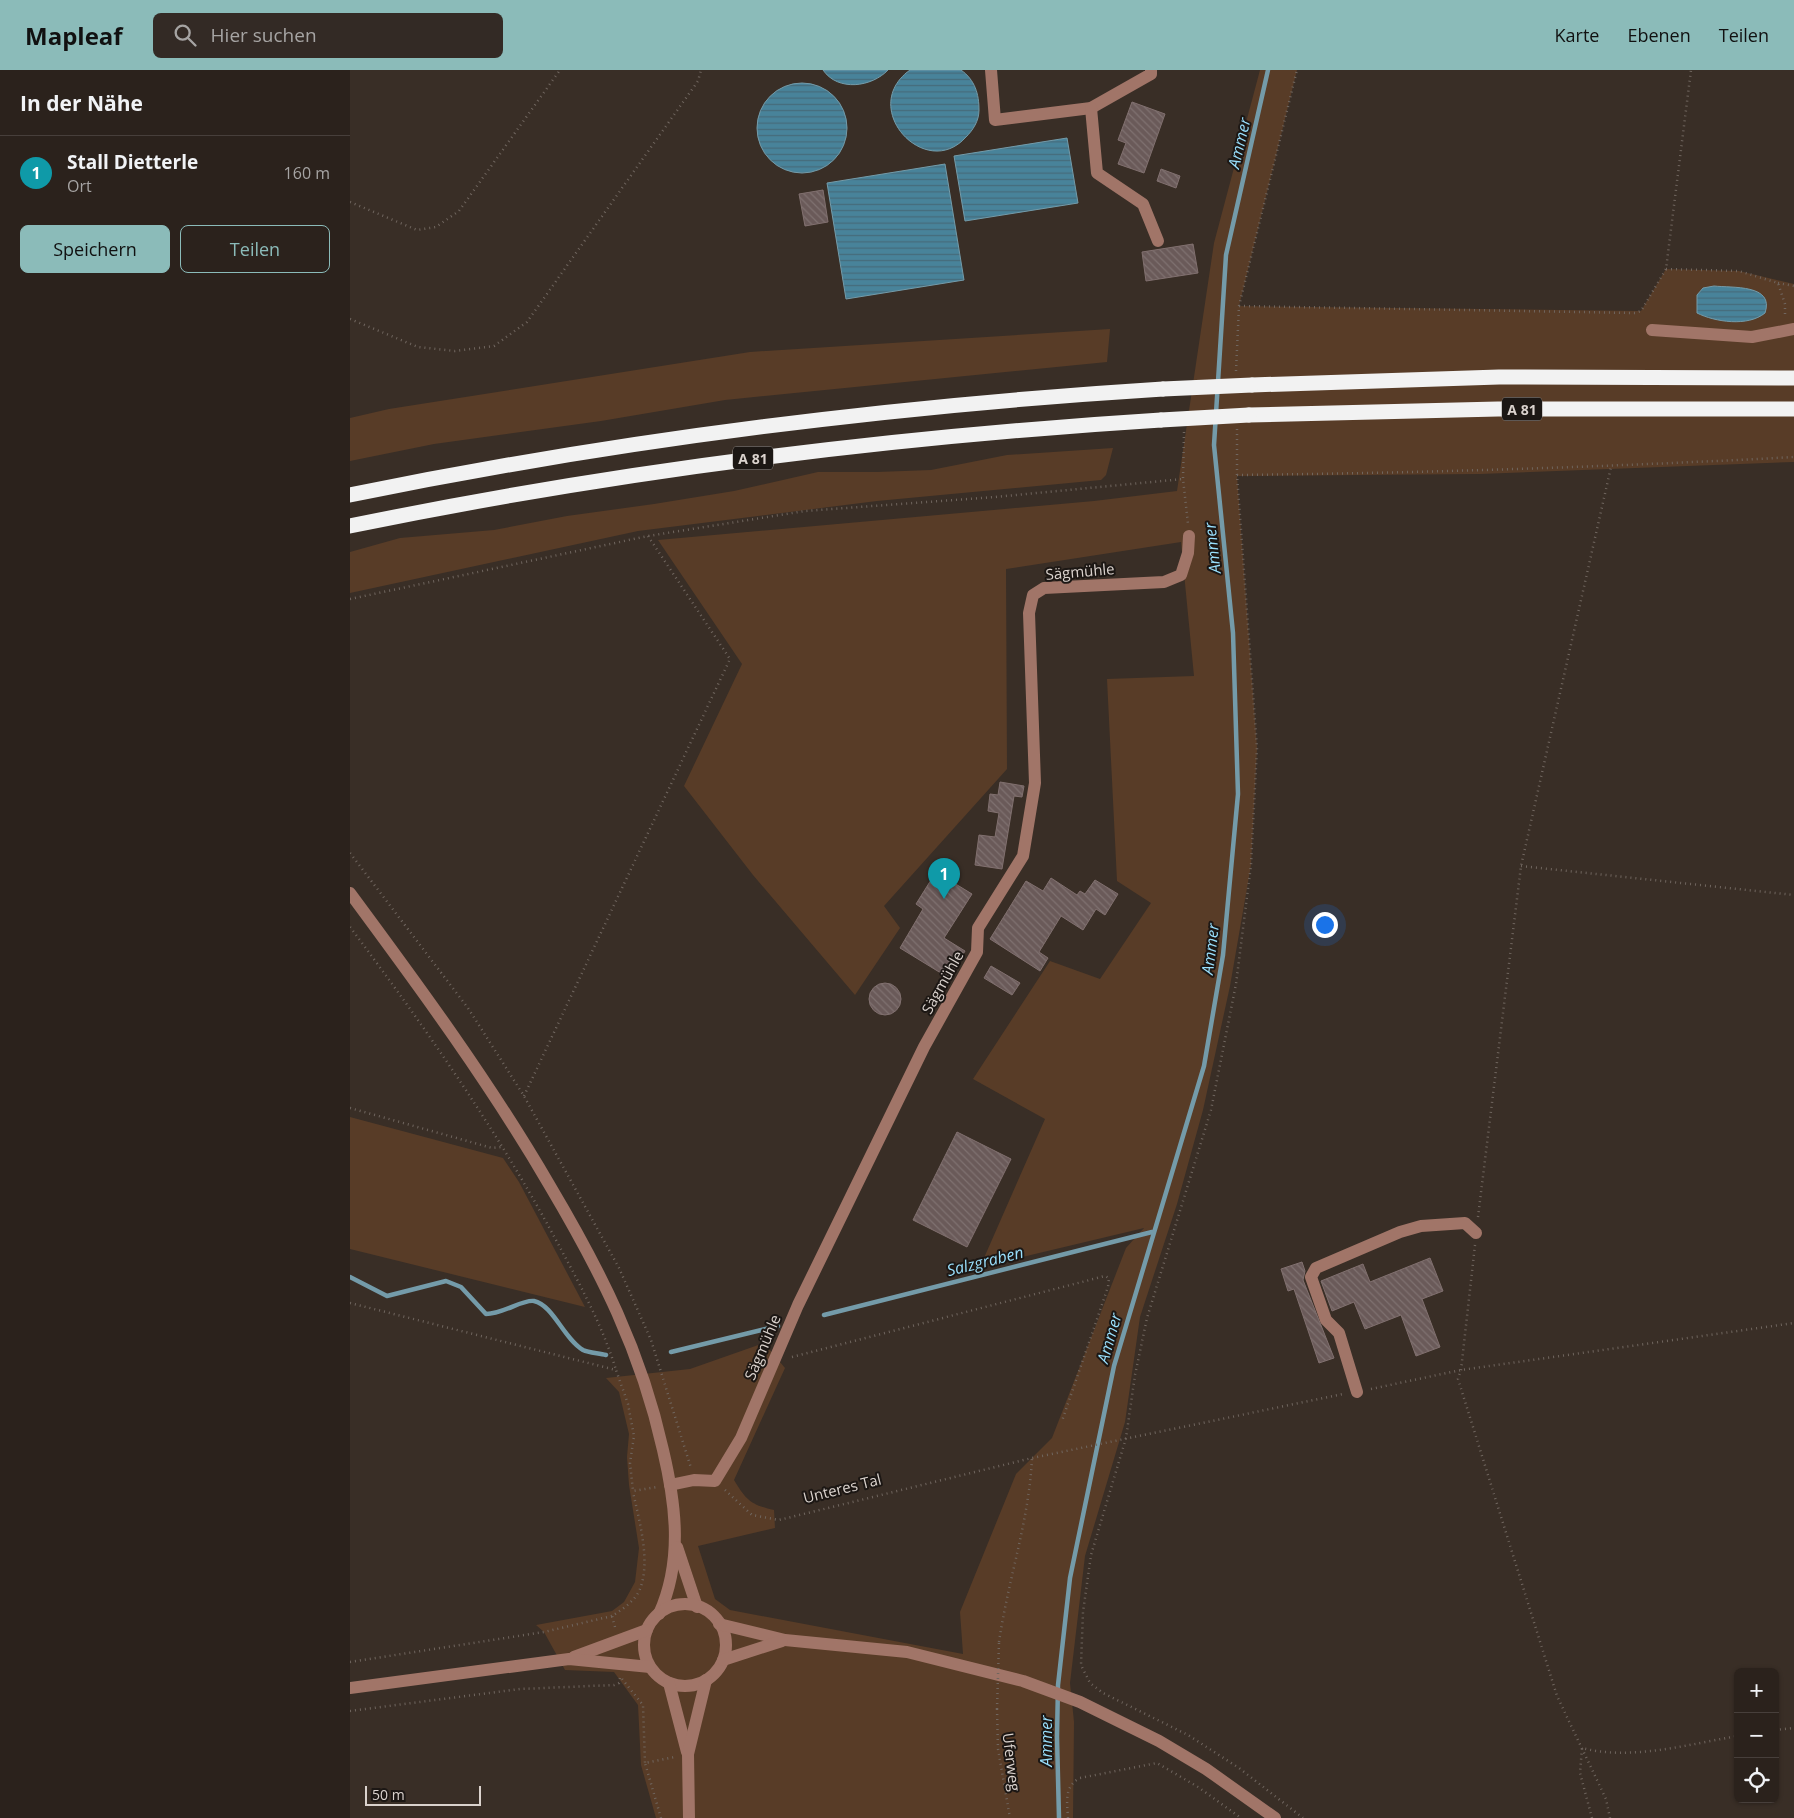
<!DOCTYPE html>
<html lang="de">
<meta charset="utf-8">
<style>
body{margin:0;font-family:"Open Sans",sans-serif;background:#332a25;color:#f1f3f6}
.controls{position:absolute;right:15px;bottom:15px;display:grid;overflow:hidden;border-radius:8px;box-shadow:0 1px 4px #0004}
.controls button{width:45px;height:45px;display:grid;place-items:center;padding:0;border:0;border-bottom:1px solid #473f3b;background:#2b221c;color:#f1f3f6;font:25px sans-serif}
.scale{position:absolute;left:15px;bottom:12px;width:116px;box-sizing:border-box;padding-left:5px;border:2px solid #dad2cd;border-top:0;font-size:14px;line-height:18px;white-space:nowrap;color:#dad2cd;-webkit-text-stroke:4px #1c1714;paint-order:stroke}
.you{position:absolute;left:974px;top:854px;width:18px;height:18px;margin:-12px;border:4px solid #fff;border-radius:50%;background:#1a73e8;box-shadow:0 0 0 8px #1a73e833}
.badge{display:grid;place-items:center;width:32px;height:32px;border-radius:50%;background:#8bbbb9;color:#fff;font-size:16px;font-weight:700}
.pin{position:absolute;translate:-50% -41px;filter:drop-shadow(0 1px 2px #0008)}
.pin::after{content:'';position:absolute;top:26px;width:18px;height:15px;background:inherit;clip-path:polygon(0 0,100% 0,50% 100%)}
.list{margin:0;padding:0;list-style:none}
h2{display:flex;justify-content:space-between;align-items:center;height:65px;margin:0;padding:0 20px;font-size:21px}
h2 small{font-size:16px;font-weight:400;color:#a6a4a3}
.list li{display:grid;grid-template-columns:32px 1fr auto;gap:15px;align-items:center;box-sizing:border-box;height:75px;padding:0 20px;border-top:1px solid #473f3b}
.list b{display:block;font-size:19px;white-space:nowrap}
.list p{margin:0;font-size:16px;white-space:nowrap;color:#a6a4a3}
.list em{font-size:16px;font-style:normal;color:#a6a4a3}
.actions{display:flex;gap:10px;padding:15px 20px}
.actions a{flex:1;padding:11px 0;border:1px solid #8bbbb9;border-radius:8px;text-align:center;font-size:18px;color:#8bbbb9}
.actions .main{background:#8bbbb9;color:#111}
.icon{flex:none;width:28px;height:28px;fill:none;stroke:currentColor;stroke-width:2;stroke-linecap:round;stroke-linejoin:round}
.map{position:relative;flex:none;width:1444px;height:1748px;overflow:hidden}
header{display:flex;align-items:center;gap:30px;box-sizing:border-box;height:70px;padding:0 25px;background:#8bbbb9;color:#111}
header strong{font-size:24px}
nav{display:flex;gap:28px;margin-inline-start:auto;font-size:18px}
.search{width:350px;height:45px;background:#332a25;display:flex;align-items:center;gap:12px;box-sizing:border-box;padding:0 18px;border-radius:8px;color:#a6a4a3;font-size:19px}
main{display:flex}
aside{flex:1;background:#2b221c}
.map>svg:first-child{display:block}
.grass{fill:#583c27}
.water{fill:url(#water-rules);stroke:#749ba9}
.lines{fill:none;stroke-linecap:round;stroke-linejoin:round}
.stream{stroke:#749ba9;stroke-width:4.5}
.building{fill:url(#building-back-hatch);stroke:#81706f}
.path{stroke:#70665f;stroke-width:2.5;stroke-dasharray:1 4;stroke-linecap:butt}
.minor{stroke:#a17568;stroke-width:12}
.highway{stroke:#f2f2f2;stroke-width:15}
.path-bridge{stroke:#70665f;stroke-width:2.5;stroke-dasharray:1 4;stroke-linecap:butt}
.highway-bridge{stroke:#f2f2f2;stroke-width:15}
.labels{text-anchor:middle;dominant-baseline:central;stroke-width:4;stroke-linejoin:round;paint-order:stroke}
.shield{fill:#1c1714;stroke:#a19a96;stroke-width:1}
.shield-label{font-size:14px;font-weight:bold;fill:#dad2cd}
.street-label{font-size:15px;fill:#dad2cd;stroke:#1c1714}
.water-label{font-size:16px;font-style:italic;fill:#99dffc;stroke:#1c1714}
</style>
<header>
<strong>Mapleaf</strong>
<div class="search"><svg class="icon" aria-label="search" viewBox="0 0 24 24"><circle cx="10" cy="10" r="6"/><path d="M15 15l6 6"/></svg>Hier suchen</div>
<nav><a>Karte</a><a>Ebenen</a><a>Teilen</a></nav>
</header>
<main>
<aside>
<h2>In der Nähe<small></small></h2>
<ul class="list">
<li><span class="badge" style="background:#0f9aa8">1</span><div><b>Stall Dietterle</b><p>Ort</p></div><em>160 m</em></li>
</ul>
<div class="actions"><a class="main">Speichern</a><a>Teilen</a></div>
</aside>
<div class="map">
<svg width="1444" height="1748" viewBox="0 0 1444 1748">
<defs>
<pattern id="water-rules" width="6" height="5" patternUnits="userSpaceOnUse" patternTransform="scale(1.25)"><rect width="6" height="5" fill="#48839a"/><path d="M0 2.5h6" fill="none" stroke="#466b7a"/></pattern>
<pattern id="building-back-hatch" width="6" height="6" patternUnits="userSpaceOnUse" patternTransform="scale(1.25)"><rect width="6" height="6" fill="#6a5a59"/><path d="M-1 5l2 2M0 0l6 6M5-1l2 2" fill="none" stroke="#7f7170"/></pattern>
</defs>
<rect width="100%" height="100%" fill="#392e26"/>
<g class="grass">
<path d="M910 0H947L889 236 1291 241 1316 199 1389 201 1444 214V392L1130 404 887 406 907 678 901 795 880 916 853 1040 827 1134 790 1247 775 1352 735 1486 720 1613 724 1652 723 1748H306L291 1695 288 1635 264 1602 215 1600 194 1562 186 1555 262 1541 274 1532 285 1512 289 1478 279 1415 277 1387 279 1364 269 1322 256 1308 340 1299 414 1273 435 1298 384 1410C396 1430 401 1435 424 1440L425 1458 348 1476 365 1529 380 1540 613 1584 610 1542 666 1404 702 1368 776 1178 794 1158 630 1197 695 1049 623 1009 700 891 750 909 801 833 767 811 757 609 844 606 831 472 656 499 657 699 534 836 550 858 505 925 403 805 334 716 392 594 308 470 744 431 827 421 864 173Z"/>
<polygon points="760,259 757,292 375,330 251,351 84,374 0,391 0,348 39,339 400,282"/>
<polygon points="763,378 756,405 751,410 527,431 288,461 0,523 0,482 50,468 144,460 217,446 304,434 384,421 468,402 527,402 581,400 657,385"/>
<polygon points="0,1047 153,1088 169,1112 235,1237 0,1179"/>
</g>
<g class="water">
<path d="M473 0H538C522 17 488 22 473 0Z"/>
<path d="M560 0H611C625 10 629 24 629 40 629 51 623 60 616 67 576 112 507 38 560 0Z"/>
<circle cx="452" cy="58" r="45"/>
<polygon points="717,68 728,133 615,151 604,86"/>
<polygon points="595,94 614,210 496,229 477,113"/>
<path d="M1364 216C1382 218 1425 214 1415 243 1398 257 1365 252 1347 243V225L1353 218Z"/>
</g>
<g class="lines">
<g class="stream">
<path d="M0 1207 37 1226 96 1211 111 1217 136 1244C153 1244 173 1229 184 1231 203 1235 214 1269 233 1280 239 1283 249 1283 256 1285"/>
<polyline points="474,1245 802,1162"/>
<polyline points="321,1282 428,1256"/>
<polyline points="709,1748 707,1667 708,1615 720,1508 764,1296 854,996 873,885 888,724 883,563 864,375 876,185 918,0"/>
</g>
</g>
<g class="building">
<polygon points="782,32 815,44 794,103 768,94 776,73 768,70"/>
<polygon points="811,99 830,106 826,118 807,111"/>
<polygon points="473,120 478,152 455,156 449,124"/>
<polygon points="843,174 848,203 796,211 792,182"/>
<polygon points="650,712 674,716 672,727 664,726 652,799 625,795 629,765 645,767 649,743 638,741 640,724 648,725"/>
<polygon points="586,802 622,824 594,868 615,881 599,908 550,878 573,839 566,834"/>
<polygon points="701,808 727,825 730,821 735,824 745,810 768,824 755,845 746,839 733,860 711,846 689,882 698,888 690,901 640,869 676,811 693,821"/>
<polygon points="641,896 670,913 662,925 634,908"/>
<circle cx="535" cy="929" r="16"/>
<polygon points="607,1062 661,1089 617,1177 563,1150"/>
<polygon points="1080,1188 1093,1221 1072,1229 1090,1277 1066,1286 1051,1245 1015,1259 1004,1232 982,1241 971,1211 1013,1194 1020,1212"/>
<polygon points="952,1192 955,1201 953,1210 984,1288 969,1293 944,1219 938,1221 931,1199"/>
</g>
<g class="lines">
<g class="path">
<polyline points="0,132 67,160 86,157 109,141 210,0"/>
<polyline points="1316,199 1389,201 1428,213 1435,234 1435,247"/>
<polyline points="1428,213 1444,216"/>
<polyline points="889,236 1285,243 1291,241 1316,199 1341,0"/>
<polyline points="0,249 68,277 105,281 144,276 177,252 348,11 351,0"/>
<polyline points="886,301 889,236 947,0"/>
<polyline points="887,359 887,405 907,678 901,795 886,914 861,1040 797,1248 785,1305 776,1368 741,1485 733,1542 731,1595 740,1613 753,1623 838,1665 889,1698 953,1748"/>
<polyline points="834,362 833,409 838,454"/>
<path d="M887 405C1073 403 1258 397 1444 387"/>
<polyline points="0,529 298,466 455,441 645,427 833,409"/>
<polyline points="0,783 118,938 174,1026 269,1198 301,1270 341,1398"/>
<polyline points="1171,796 1444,825"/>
<path d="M0 857C75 957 147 1060 206 1170 229 1213 252 1254 266 1300"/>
<polyline points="174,1026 380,589 298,466"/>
<polyline points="0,1038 142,1078 151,1077"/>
<polyline points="1128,1147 1171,796 1261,397"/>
<polyline points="1125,1175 1111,1300 1108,1309 1207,1626 1256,1729 1260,1748"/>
<polyline points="0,1233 266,1300 278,1334 284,1366 280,1393 283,1421 307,1417"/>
<polyline points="442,1287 755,1206 759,1208 758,1217 712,1351"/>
<polyline points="1021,1319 1111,1300 1444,1253"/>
<polyline points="375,1420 402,1445 429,1450 682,1388 993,1324"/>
<path d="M265 1557 262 1546C273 1539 285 1531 290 1519 301 1491 289 1450 283 1422"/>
<path d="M649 1572C658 1510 679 1451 682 1388"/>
<polyline points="0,1592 194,1562 262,1546"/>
<polyline points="272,1609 293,1635 295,1693"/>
<polyline points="647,1639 648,1679 660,1748"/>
<polyline points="0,1641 170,1619 264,1615 269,1613 270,1608"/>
<polyline points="1425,1660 1444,1658"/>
<polyline points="311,1748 295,1693 325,1687"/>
<path d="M718 1748C717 1732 714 1716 730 1708L807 1693 848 1717 891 1748"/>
<path d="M1242 1748 1230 1703 1232 1678C1281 1691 1339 1674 1388 1666"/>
</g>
<g class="minor">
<polyline points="641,0 645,50 741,38 801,4 801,0"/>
<polyline points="741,38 747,103 793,134 808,171"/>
<polyline points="1302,260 1402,267 1444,259"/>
<path d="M0 823C71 919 140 1013 200 1116 251 1202 291 1281 313 1380 326 1435 333 1491 309 1544"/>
<polyline points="1007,1322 989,1263 976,1250 961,1207 966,1198 1050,1162 1071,1156 1115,1153 1126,1163"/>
<polyline points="320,1415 344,1410 365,1411 391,1368 448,1235 574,977 627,882 628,858 673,786 685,713 679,543 683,525 694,518 814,512 831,505 838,483 839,466"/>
<polyline points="327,1477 347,1537"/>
<circle cx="335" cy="1575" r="41"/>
<polyline points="369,1554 435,1570 557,1582 673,1611 730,1632 809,1671 856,1699 925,1748"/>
<polyline points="224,1587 297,1560"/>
<polyline points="373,1590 432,1571"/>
<polyline points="319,1613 337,1682"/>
<polyline points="0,1618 219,1589 300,1597"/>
<polyline points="339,1748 338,1684 356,1610"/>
</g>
<g class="highway">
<polyline points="902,315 1149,307 1444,308"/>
<polyline points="899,345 1148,339 1444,339"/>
<path d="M0 425C268 370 540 336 813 319"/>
<path d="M0 456C267 401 538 367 811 350"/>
</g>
<polyline class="path-bridge" points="647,1639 649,1572"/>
<g class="highway-bridge">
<polyline points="813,319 902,315"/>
<polyline points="811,350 899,345"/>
</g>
</g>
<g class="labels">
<g class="shield">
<rect x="1152" y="327.5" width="40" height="23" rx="4"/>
<rect x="383" y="376.5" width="40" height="23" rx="4"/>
</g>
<g class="shield-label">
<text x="1172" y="339">A 81</text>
<text x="403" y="388">A 81</text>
</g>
<g class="street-label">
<text transform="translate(730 501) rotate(-5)">Sägmühle</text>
<text transform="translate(592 912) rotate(-61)">Sägmühle</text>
<text transform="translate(412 1277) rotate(-67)">Sägmühle</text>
<text transform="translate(492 1418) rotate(-14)">Unteres Tal</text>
<text transform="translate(662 1692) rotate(83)">Uferweg</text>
</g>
<g class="water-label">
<text transform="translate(889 73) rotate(-77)">Ammer</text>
<text transform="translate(862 478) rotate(-96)">Ammer</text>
<text transform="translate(860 879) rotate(-83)">Ammer</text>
<text transform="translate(635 1191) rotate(-14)">Salzgraben</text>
<text transform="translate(759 1268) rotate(-74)">Ammer</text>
<text transform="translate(696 1671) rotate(-90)">Ammer</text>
</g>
</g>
</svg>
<div class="controls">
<button>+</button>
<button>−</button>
<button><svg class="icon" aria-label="locate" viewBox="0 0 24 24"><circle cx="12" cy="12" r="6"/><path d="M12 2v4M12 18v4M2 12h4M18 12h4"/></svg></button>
</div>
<div class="scale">50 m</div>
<div class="you"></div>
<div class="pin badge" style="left:594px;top:829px;background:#0f9aa8">1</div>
</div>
</main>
